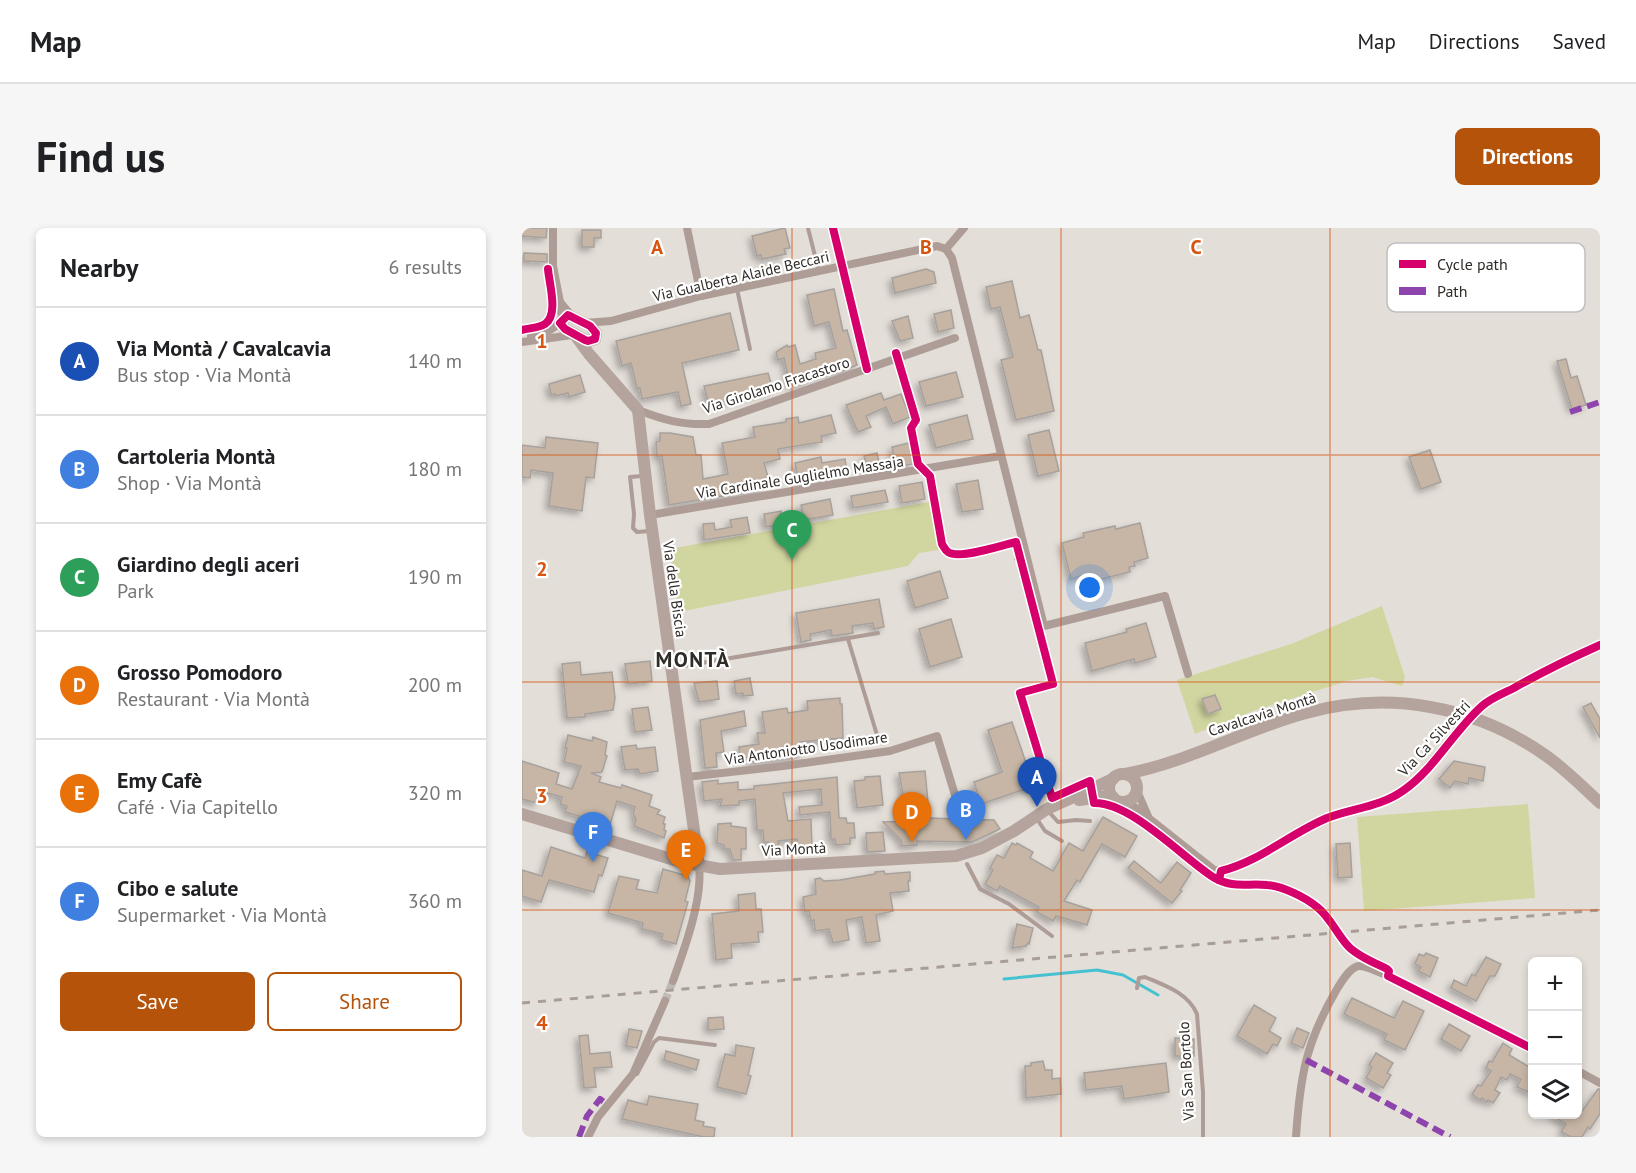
<!DOCTYPE html>
<meta charset="utf-8">
<style>
body{margin:0;font-family:"PT Sans",sans-serif;background:#f6f6f6;color:#202124}
.controls{position:absolute;right:18px;bottom:18px;display:grid;overflow:hidden;border-radius:9px;box-shadow:0 3px 9px #0003}
.controls button{width:54px;height:54px;display:grid;place-items:center;padding:0;border:0;border-bottom:2px solid #e0e0e0;background:#fff;color:#202124;font:30px sans-serif}
.you{position:absolute;left:568px;top:360px;width:21px;height:21px;margin:-15px;border:4px solid #fff;border-radius:50%;background:#1a73e8;box-shadow:0 0 0 9px #1a73e833}
.badge{display:grid;place-items:center;width:39px;height:39px;border-radius:50%;background:#b45309;color:#fff;font-size:20px;font-weight:700}
.pin{position:absolute;translate:-50% -50px;filter:drop-shadow(0 2px 3px #0008)}
.pin::after{content:'';position:absolute;top:32px;width:21px;height:18px;background:inherit;clip-path:polygon(0 0,100% 0,50% 100%)}
.list{margin:0;padding:0;list-style:none}
h2{display:flex;justify-content:space-between;align-items:center;height:78px;margin:0;padding:0 24px;font-size:26px}
h2 small{font-size:20px;font-weight:400;color:#757577}
.list li{display:grid;grid-template-columns:39px 1fr auto;gap:18px;align-items:center;box-sizing:border-box;height:108px;padding:0 24px;border-top:2px solid #e0e0e0}
.list b{display:block;font-size:22px;white-space:nowrap}
.list p{margin:0;font-size:20px;white-space:nowrap;color:#757577}
.list em{font-size:20px;font-style:normal;color:#757577}
.actions{display:flex;gap:12px;padding:18px 24px}
.actions a{flex:1;padding:14px 0;border:2px solid #b45309;border-radius:9px;text-align:center;font-size:21px;color:#b45309}
.actions .main{background:#b45309;color:#fff}
.icon{flex:none;width:33px;height:33px;fill:none;stroke:currentColor;stroke-width:2;stroke-linecap:round;stroke-linejoin:round}
.map{position:relative;flex:none;width:1078px;height:909px;overflow:hidden;border-radius:9px}
header{display:flex;align-items:center;gap:36px;box-sizing:border-box;height:84px;padding:0 30px;background:#fff;border-bottom:2px solid #e0e0e0}
header strong{font-size:28px}
nav{display:flex;gap:33px;margin-inline-start:auto;font-size:21px}
.intro{display:flex;align-items:center;justify-content:space-between;box-sizing:border-box;height:144px;padding:0 36px}
h1{margin:0;font-size:42px}
.button{padding:15px 27px;border-radius:9px;background:#b45309;color:#fff;font-size:21px;font-weight:700}
main{display:flex;gap:36px;padding:0 36px}
aside{flex:1;background:#fff;border-radius:9px;box-shadow:0 3px 9px #0003}
.map>svg:first-child{display:block}
.green{fill:#d1d6a0}
.lines{fill:none;stroke-linecap:round;stroke-linejoin:round}
.stream{stroke:#44c2d1;stroke-width:3}
.building{fill:#c7b6a5;stroke:#a6a19d;stroke-width:1.5;filter:url(#shadow)}
.street-tunnel{stroke:#c0bab5;stroke-width:8;stroke-dasharray:8 4;stroke-linecap:butt}
.lane{stroke:#ae9d97;stroke-width:4}
.street{stroke:#ae9d97;stroke-width:8}
.secondary{stroke:#b5a49e;stroke-width:12}
.rail{stroke:#a99d98;stroke-width:3;stroke-dasharray:8 8;stroke-linecap:butt}
.quiet{stroke:#8e44ad;stroke-width:6;stroke-dasharray:12 6;stroke-linecap:butt}
.cycleway-casing{stroke:#fff;stroke-width:11}
.cycleway{stroke:#d6006c;stroke-width:8}
.grid{fill:none;stroke:#d6540f;stroke-width:1.5;stroke-opacity:0.55}
.labels{text-anchor:middle;dominant-baseline:central;stroke-width:4.5;stroke-linejoin:round;paint-order:stroke}
.street-label{font-size:15px;fill:#2f2b27;stroke:#fff}
.district-label{font-size:21px;font-weight:bold;letter-spacing:1.5px;fill:#2f2b27;stroke:#fff}
.key{fill:#fff;stroke:#c1bfbe;stroke-width:1.5}
.key-label{font-size:16px;fill:#2f2b27}
.grid-label{font-size:20px;text-anchor:middle;font-weight:bold;fill:#d6540f;stroke:#fff;stroke-width:4.5;stroke-linejoin:round;paint-order:stroke}
</style>
<header>
<strong>Map</strong>
<nav><a>Map</a><a>Directions</a><a>Saved</a></nav>
</header>
<div class="intro"><h1>Find us</h1><a class="button">Directions</a></div>
<main>
<aside>
<h2>Nearby<small>6 results</small></h2>
<ul class="list">
<li><span class="badge" style="background:#1a4fb4">A</span><div><b>Via Montà / Cavalcavia</b><p>Bus stop · Via Montà</p></div><em>140 m</em></li>
<li><span class="badge" style="background:#3f7fe0">B</span><div><b>Cartoleria Montà</b><p>Shop · Via Montà</p></div><em>180 m</em></li>
<li><span class="badge" style="background:#2e9e5b">C</span><div><b>Giardino degli aceri</b><p>Park</p></div><em>190 m</em></li>
<li><span class="badge" style="background:#e8710a">D</span><div><b>Grosso Pomodoro</b><p>Restaurant · Via Montà</p></div><em>200 m</em></li>
<li><span class="badge" style="background:#e8710a">E</span><div><b>Emy Cafè</b><p>Café · Via Capitello</p></div><em>320 m</em></li>
<li><span class="badge" style="background:#3f7fe0">F</span><div><b>Cibo e salute</b><p>Supermarket · Via Montà</p></div><em>360 m</em></li>
</ul>
<div class="actions"><a class="main">Save</a><a>Share</a></div>
</aside>
<div class="map">
<svg width="1078" height="909" viewBox="0 0 1078 909">
<defs>
<filter id="shadow"><feDropShadow dx="-3.5" dy="3.5" stdDeviation="3" flood-color="#0004"/></filter>
</defs>
<rect width="100%" height="100%" fill="#e4ded8"/>
<g class="green">
<polygon points="407,274 417,322 397,325 386,338 157,384 147,321"/>
<polygon points="860,378 883,449 880,458 850,449 825,453 731,483 673,506 655,452 769,416"/>
<polygon points="1006,576 1013,670 842,683 835,589"/>
</g>
<g class="lines">
<polyline class="stream" points="482,751 575,742 601,747 636,767"/>
</g>
<g class="building">
<polygon points="0,0 25,0 24,10 0,8"/>
<polygon points="263,0 268,20 262,21 264,26 240,31 239,27 235,28 230,8"/>
<polygon points="60,2 79,2 79,10 72,10 72,19 60,19"/>
<polygon points="2,25 25,26 25,34 2,33"/>
<polygon points="404,41 412,44 414,55 373,65 370,50"/>
<polygon points="490,53 498,90 507,87 516,122 519,122 532,183 494,192 479,132 491,129 478,79 469,81 464,59"/>
<polygon points="312,61 321,103 325,102 335,137 318,144 317,142 284,151 285,154 268,158 262,130 256,132 254,124 265,117 266,119 273,117 278,136 294,131 293,125 314,120 307,94 292,98 285,67"/>
<polygon points="429,82 432,100 416,104 412,86"/>
<polygon points="208,85 217,122 160,135 169,176 159,178 156,164 120,171 118,160 115,160 109,135 100,138 94,113"/>
<polygon points="386,88 391,110 378,113 370,93"/>
<polygon points="1044,131 1049,150 1055,148 1064,177 1050,181 1035,133"/>
<polygon points="434,144 441,169 404,178 397,154"/>
<polygon points="246,145 251,162 187,177 182,158"/>
<polygon points="58,147 63,164 47,169 46,165 33,168 33,166 29,167 27,156"/>
<polygon points="359,165 362,172 379,166 388,189 371,196 364,179 344,188 349,199 336,204 324,177"/>
<polygon points="309,187 314,205 299,208 300,214 256,221 258,231 242,235 246,249 240,251 242,261 147,277 140,228 135,229 134,214 138,213 138,205 148,205 171,209 174,227 179,227 181,251 206,246 200,215 233,209 231,199 264,194 264,191 276,189 277,195"/>
<polygon points="445,187 451,211 414,220 407,197"/>
<polygon points="527,202 537,243 516,248 506,207"/>
<polygon points="24,209 76,215 72,250 64,249 60,283 27,278 31,245 9,242 8,250 0,249 0,217 23,220"/>
<polygon points="387,215 391,236 374,239 370,219"/>
<polygon points="908,222 919,254 899,261 887,229"/>
<polygon points="355,225 359,242 346,244 342,228"/>
<polygon points="299,229 300,235 323,231 325,243 310,246 310,248 277,255 273,235"/>
<polygon points="456,252 461,281 440,284 434,256"/>
<polygon points="400,254 403,271 380,275 377,258"/>
<polygon points="363,262 366,274 331,280 329,268"/>
<polygon points="308,271 311,287 282,292 279,277"/>
<polygon points="259,283 261,296 244,299 242,286"/>
<polygon points="225,289 228,305 182,312 181,296 192,295 193,302 210,299 208,292"/>
<polygon points="618,295 626,330 612,334 613,338 607,339 608,344 571,353 571,350 563,351 562,347 549,351 540,315 562,309 561,305 593,298 594,301"/>
<polygon points="418,343 426,370 393,380 385,353"/>
<polygon points="357,371 362,399 352,401 351,395 330,398 331,405 310,408 309,402 288,406 289,412 279,414 274,385"/>
<polygon points="429,391 440,429 408,439 397,401"/>
<polygon points="624,395 634,429 613,435 612,431 570,443 563,415 605,404 604,401"/>
<polygon points="128,433 130,453 106,456 103,436"/>
<polygon points="58,434 59,447 90,444 93,470 91,482 63,486 63,489 45,490 40,436"/>
<polygon points="228,450 231,467 221,468 221,465 214,466 212,453"/>
<polygon points="195,453 197,471 177,474 172,455"/>
<polygon points="693,467 699,481 686,486 680,471"/>
<polygon points="318,470 318,476 320,476 321,510 278,514 281,525 274,527 274,529 230,534 229,529 218,530 217,519 237,516 235,505 243,505 240,484 265,480 266,485 286,482 285,473"/>
<polygon points="1069,475 1078,491 1078,510 1061,479"/>
<polygon points="126,479 130,502 113,504 110,481"/>
<polygon points="222,483 224,498 199,503 202,524 194,525 195,539 183,540 178,492"/>
<polygon points="490,494 512,558 459,576 452,554 480,544 466,502"/>
<polygon points="46,507 70,513 71,509 85,514 83,527 85,528 80,544 69,545 79,549 77,554 99,560 100,557 130,567 127,578 138,582 135,586 143,589 141,596 143,596 142,602 144,603 142,610 112,598 114,591 111,586 113,579 95,573 88,597 43,584 45,578 38,576 40,569 18,563 15,575 0,571 0,533 37,545 34,556 50,561 59,538 42,534 45,520 43,520"/>
<polygon points="114,517 115,521 133,519 136,543 118,546 116,541 103,542 99,519"/>
<polygon points="932,533 963,539 961,553 947,550 946,556 933,553 928,560 917,551"/>
<polygon points="403,543 406,574 383,577 377,545"/>
<polygon points="358,548 361,577 335,580 332,553 343,552 343,549"/>
<polygon points="315,549 317,590 324,590 325,595 332,595 333,610 328,610 328,616 314,617 313,611 309,611 308,584 278,587 277,579 300,577 299,561 261,565 266,593 289,591 290,618 276,619 275,611 256,613 257,622 246,623 246,614 242,615 241,602 235,602 233,571 217,573 217,577 198,578 200,571 182,573 180,554 196,552 196,556 216,554 216,562 232,561 232,558"/>
<polygon points="581,589 615,608 603,629 580,616 558,654 555,652 542,673 570,682 565,697 534,688 531,693 515,684 517,679 478,658 475,663 463,656 471,642 468,640 475,627 482,630 490,615 494,617 495,615 511,624 508,630 531,643 547,615 561,623"/>
<polygon points="404,590 472,592 478,601 450,614 395,613 395,617 380,618 379,612 361,594 404,593"/>
<polygon points="209,595 209,598 224,600 224,621 219,621 219,632 211,632 208,621 203,621 202,617 195,615 196,596"/>
<polygon points="361,604 363,623 345,624 344,605"/>
<polygon points="828,615 830,649 816,650 814,616"/>
<polygon points="29,619 63,630 65,624 86,630 80,648 77,647 72,664 27,652 19,674 0,668 0,642 20,648"/>
<polygon points="612,633 639,655 655,634 669,645 658,662 660,663 650,675 606,640"/>
<polygon points="141,641 166,648 168,653 163,673 166,674 154,716 139,712 141,706 120,701 121,695 86,685 97,648 117,652 114,661 135,665"/>
<polygon points="362,643 363,646 388,644 388,653 386,653 387,663 368,665 371,683 354,687 358,713 344,715 340,689 324,692 327,712 311,715 307,701 293,703 292,692 289,693 287,683 283,684 281,669 294,666 293,651 298,650 302,653 318,652 353,646 353,644"/>
<polygon points="233,665 234,681 239,681 241,704 236,704 237,714 209,716 210,730 194,732 190,686 217,683 216,667"/>
<polygon points="495,696 511,700 507,716 506,715 504,718 490,720"/>
<polygon points="904,725 916,730 908,749 896,743 899,739 893,736 897,726 902,728"/>
<polygon points="964,729 979,736 973,748 968,748 954,773 929,760 932,752 944,758 950,746 953,748"/>
<polygon points="830,770 872,790 881,773 902,783 883,822 862,812 865,806 822,786"/>
<polygon points="732,777 754,790 747,803 759,810 755,818 751,816 745,826 715,808"/>
<polygon points="201,789 202,801 186,802 186,790"/>
<polygon points="927,796 948,808 939,823 919,811"/>
<polygon points="775,800 787,805 781,820 769,815"/>
<polygon points="107,801 120,803 115,820 104,818"/>
<polygon points="66,807 68,826 88,824 90,839 72,840 74,859 62,860 57,808"/>
<polygon points="653,810 672,811 672,828 653,828"/>
<polygon points="981,815 990,821 987,827 1011,841 1011,866 995,859 999,851 988,846 985,852 979,849 973,862 978,865 971,875 966,872 965,874 960,870 958,872 950,866 956,857 959,858 969,843 964,840 967,833 970,834"/>
<polygon points="214,817 232,820 226,847 229,848 224,866 195,859 203,826 213,828"/>
<polygon points="144,823 177,832 174,842 142,832"/>
<polygon points="854,825 871,835 865,845 869,847 861,860 844,850 850,839 847,837"/>
<polygon points="521,833 523,842 530,842 530,851 538,850 539,866 504,870 503,838 509,838 509,835"/>
<polygon points="644,835 647,864 602,871 600,858 564,862 562,845"/>
<polygon points="1076,861 1078,861 1078,886 1068,901 1066,899 1060,909 1049,909 1039,904 1044,896 1028,886 1058,886"/>
<polygon points="127,868 176,876 173,892 182,894 181,898 193,900 192,909 182,909 100,891 106,872 125,877"/>
</g>
<g class="lines">
<polyline class="street-tunnel" points="143,773 151,753"/>
<g class="lane">
<polyline points="286,0 297,44"/>
<polyline points="215,61 228,121"/>
<polyline points="120,248 108,249 112,286 111,300 115,304 128,303"/>
<polyline points="494,331 503,329"/>
<polyline points="326,411 355,507"/>
<polyline points="150,440 356,405"/>
<polyline points="527,584 536,594 554,592 568,593"/>
<polyline points="515,591 523,603 540,613"/>
<polyline points="445,636 458,661 487,676 530,708"/>
<path d="M615 760 617 750 623 749C644 758 666 765 675 786L681 864V909"/>
<polyline points="115,846 132,814 137,810 193,817"/>
</g>
<g class="street">
<polyline points="31,0 31,38 38,74"/>
<polyline points="165,0 179,68"/>
<polyline points="424,21 430,30 522,398 643,368 666,446"/>
<polyline points="424,21 442,0"/>
<polyline points="40,91 38,74 49,87"/>
<polyline points="62,95 89,93 179,68 415,18 424,21"/>
<polyline points="9,108 28,102 38,95"/>
<polyline points="0,114 50,107"/>
<path d="M116 182C142 192 159 197 187 196L433 110"/>
<polyline points="128,287 478,228"/>
<polyline points="165,549 261,538 368,523 415,508 433,567"/>
<polyline points="615,563 626,588"/>
<polyline points="602,574 610,577 692,642 699,643 707,642 803,591 864,573 882,563 894,552 942,496 962,476 1031,438 1078,417"/>
<path d="M151 753C162 722 181 671 177 638"/>
<polyline points="1056,843 1078,855"/>
<polyline points="66,909 76,889 111,846 143,773"/>
<path d="M774 909C778 848 784 814 815 761 820 753 828 739 837 738 853 736 986 809 1011 821"/>
</g>
<g class="secondary">
<polygon points="46,87 68,98 74,105 73,111 66,113 63,112 43,101 38,95"/>
<polyline points="53,107 67,126 116,182 128,287 177,638"/>
<path d="M603 546C664 535 724 501 784 485 867 462 953 478 1023 527 1043 541 1060 558 1078 575"/>
<circle cx="601" cy="560" r="14"/>
<polyline points="557,572 579,569 591,569"/>
<polyline points="0,586 159,634 198,641 394,630 434,628 460,620 492,603 525,581 591,551"/>
</g>
<polyline class="rail" points="0,775 1078,682"/>
<g class="quiet">
<polyline points="1048,184 1078,174"/>
<polyline points="784,832 928,909"/>
<polyline points="57,909 65,888 78,871 86,877"/>
</g>
<defs>
<g id="cycleway">
<polyline points="311,0 345,141"/>
<polygon points="46,87 68,98 74,105 73,111 66,113 63,112 43,101 38,95"/>
<path d="M0 102C7 100 17 100 23 96 37 87 27 55 26 41"/>
<path d="M374 125 394 192 389 200 396 236 408 248 420 316C422 319 423 322 426 324 437 332 480 317 494 314L531 456 498 465 530 570 568 553 572 575C609 574 660 629 691 649 711 661 724 655 745 657 760 658 783 669 795 679 808 689 815 706 826 718 835 728 853 735 865 741L867 743 866 748 1011 821"/>
<path d="M697 652 699 643C737 634 769 605 805 590 831 580 859 579 882 562 913 540 932 503 960 478 969 470 982 465 992 460 1020 444 1049 430 1078 417"/>
</g>
</defs>
<use href="#cycleway" class="cycleway-casing"/>
<use href="#cycleway" class="cycleway"/>
</g>
<path class="grid" d="M270 0V909M539 0V909M808 0V909M0 227H1078M0 454H1078M0 682H1078"/>
<g class="labels">
<g class="street-label">
<text transform="translate(219 48) rotate(-13)">Via Gualberta Alaide Beccari</text>
<text transform="translate(254 157) rotate(-18)">Via Girolamo Fracastoro</text>
<text transform="translate(278 249) rotate(-9)">Via Cardinale Guglielmo Massaja</text>
<text transform="translate(153 361) rotate(82)">Via della Biscia</text>
<text transform="translate(740 486) rotate(-18)">Cavalcavia Montà</text>
<text transform="translate(912 510) rotate(-47)">Via Ca' Silvestri</text>
<text transform="translate(284 520) rotate(-8)">Via Antoniotto Usodimare</text>
<text transform="translate(272 621) rotate(-3)">Via Montà</text>
<text transform="translate(664 843) rotate(-93)">Via San Bortolo</text>
</g>
<g class="district-label">
<text x="171" y="431">MONTÀ</text>
</g>
</g>
<rect x="865" y="15" width="198" height="69" rx="9" class="key"/>
<rect x="877" y="32" width="27" height="8" fill="#d6006c"/>
<rect x="877" y="59" width="27" height="8" fill="#8e44ad"/>
<g class="key-label">
<text x="915" y="42">Cycle path</text>
<text x="915" y="69">Path</text>
</g>
<g class="grid-label">
<text x="135" y="26">A</text>
<text x="404" y="26">B</text>
<text x="674" y="26">C</text>
<text x="20" y="120">1</text>
<text x="20" y="348">2</text>
<text x="20" y="575">3</text>
<text x="20" y="802">4</text>
</g>
</svg>
<div class="controls">
<button>+</button>
<button>−</button>
<button><svg class="icon" aria-label="layers" viewBox="0 0 24 24"><path d="M12 4l9 5-9 5-9-5zM3 14l9 5 9-5"/></svg></button>
</div>
<div class="you"></div>
<div class="pin badge" style="left:515px;top:579px;background:#1a4fb4">A</div>
<div class="pin badge" style="left:444px;top:612px;background:#3f7fe0">B</div>
<div class="pin badge" style="left:270px;top:332px;background:#2e9e5b">C</div>
<div class="pin badge" style="left:390px;top:614px;background:#e8710a">D</div>
<div class="pin badge" style="left:164px;top:652px;background:#e8710a">E</div>
<div class="pin badge" style="left:71px;top:634px;background:#3f7fe0">F</div>
</div>
</main>
